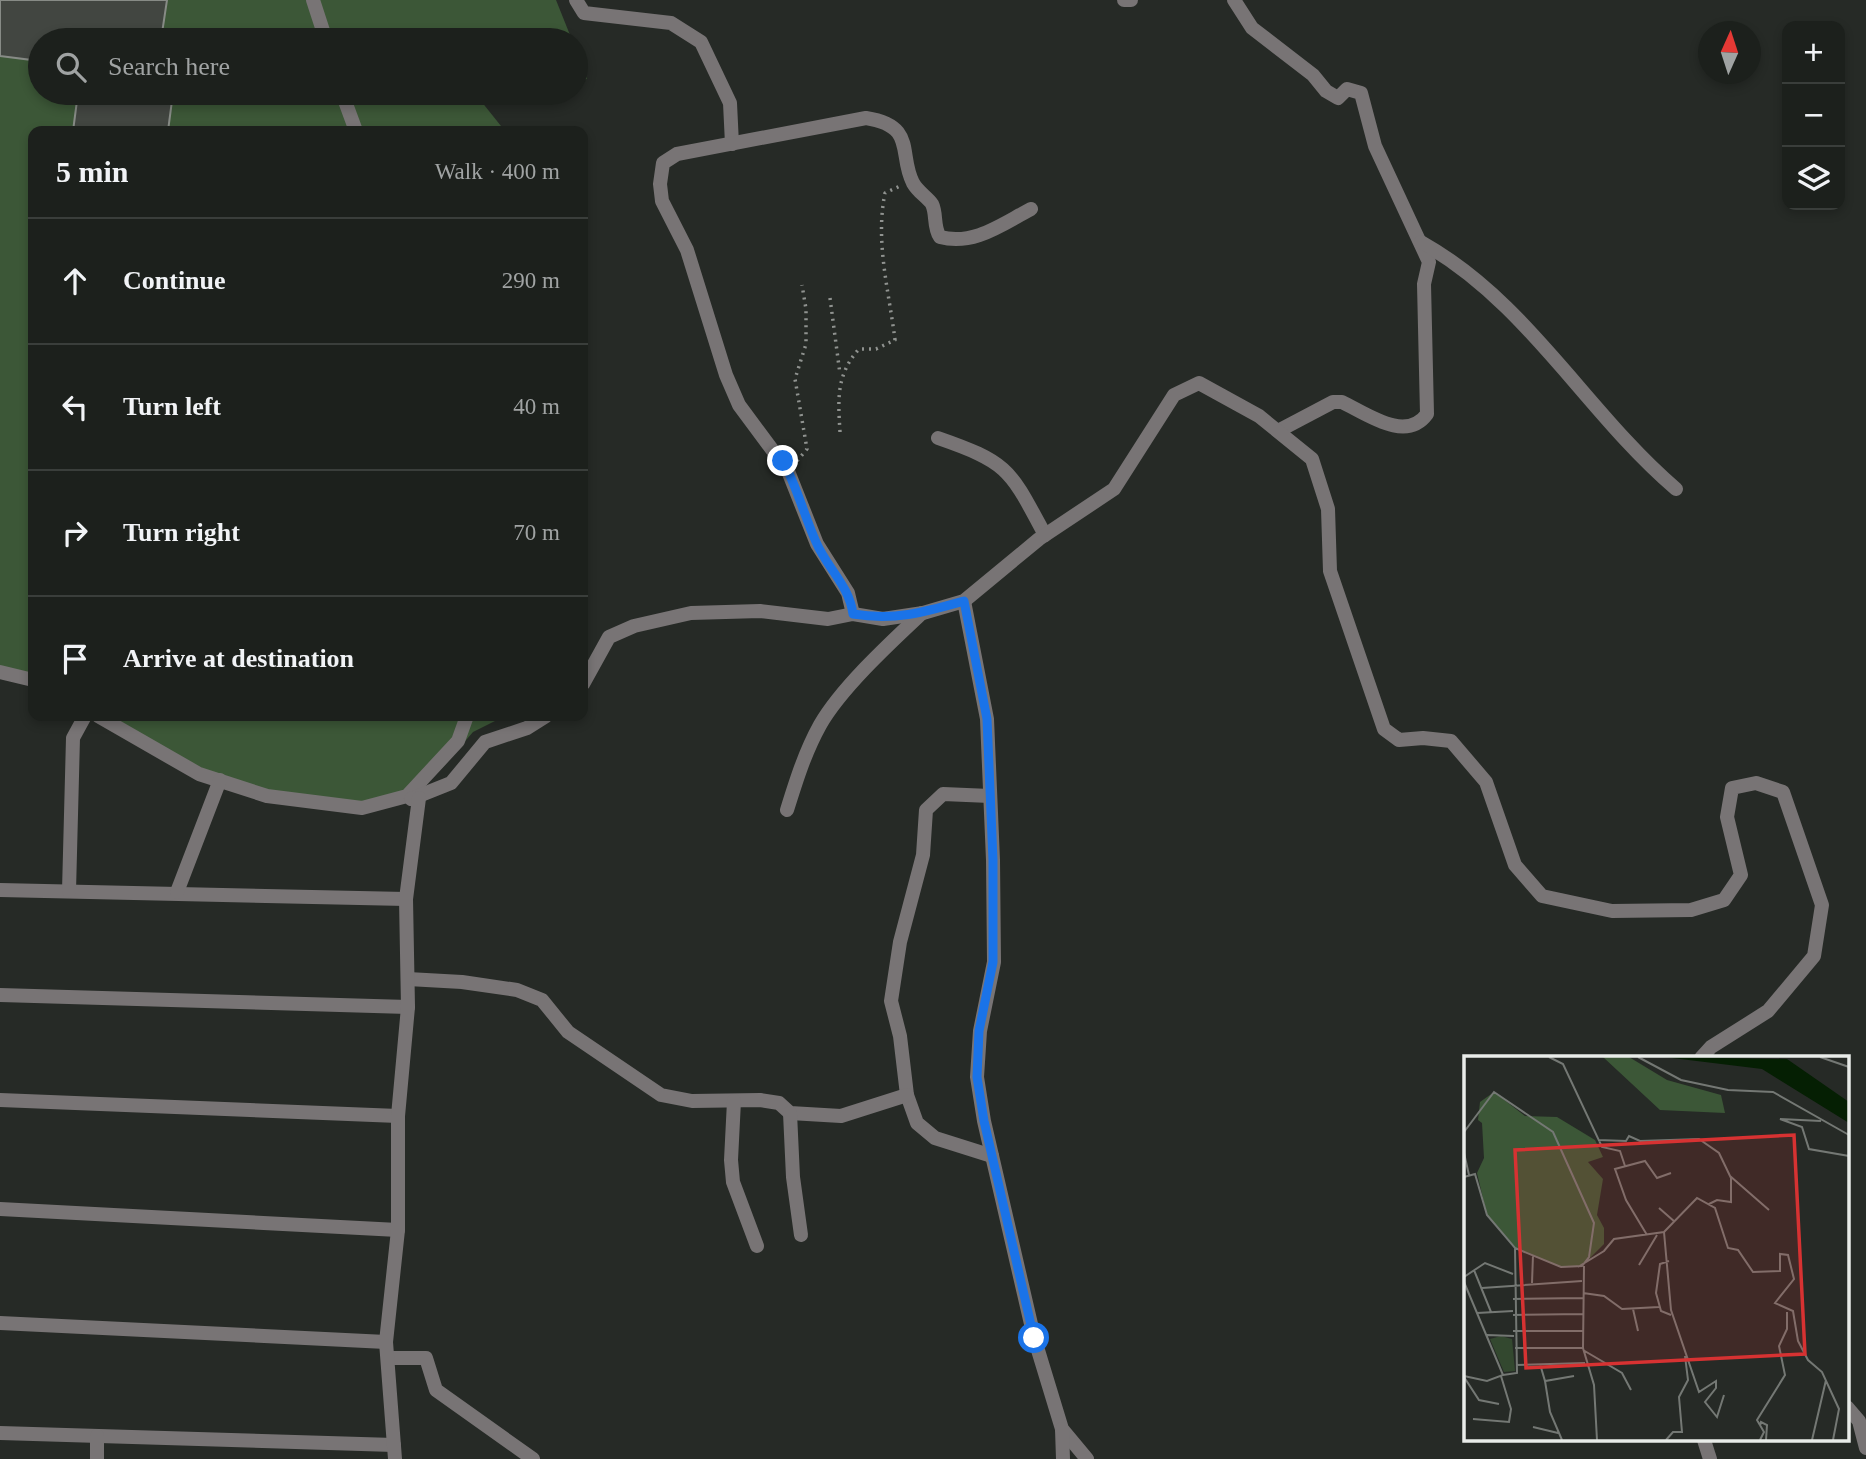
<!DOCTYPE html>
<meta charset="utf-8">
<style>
body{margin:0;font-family:"Times New Roman",serif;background:#292d29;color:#f1f3f6}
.controls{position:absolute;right:21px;top:21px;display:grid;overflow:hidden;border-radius:14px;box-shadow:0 4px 10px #0003}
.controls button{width:63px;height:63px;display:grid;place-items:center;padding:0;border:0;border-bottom:2px solid #3a3e3b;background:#1c201c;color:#f1f3f6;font:35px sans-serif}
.compass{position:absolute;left:1698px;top:21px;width:63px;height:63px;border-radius:50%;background:#1c201c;box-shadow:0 4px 10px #0003;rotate:3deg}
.stop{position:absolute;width:21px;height:21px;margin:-16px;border:5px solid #1a73e8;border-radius:50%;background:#fff}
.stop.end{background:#1a73e8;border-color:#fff;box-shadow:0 2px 7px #0008}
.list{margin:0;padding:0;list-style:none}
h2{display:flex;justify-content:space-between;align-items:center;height:91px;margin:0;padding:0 28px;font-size:30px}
h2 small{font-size:23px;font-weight:400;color:#a0a3a3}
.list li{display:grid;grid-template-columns:46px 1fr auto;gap:21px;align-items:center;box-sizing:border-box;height:126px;padding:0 28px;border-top:2px solid #3a3e3b}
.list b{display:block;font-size:26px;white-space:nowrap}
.list em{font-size:23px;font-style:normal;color:#a0a3a3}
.icon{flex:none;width:38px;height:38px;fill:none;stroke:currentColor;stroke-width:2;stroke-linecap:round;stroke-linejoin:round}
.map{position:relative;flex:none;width:1866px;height:1459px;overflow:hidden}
.search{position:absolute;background:#1c201c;box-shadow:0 4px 10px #0003;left:28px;top:28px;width:560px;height:77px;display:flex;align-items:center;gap:18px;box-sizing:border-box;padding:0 24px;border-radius:38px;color:#a0a3a3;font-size:26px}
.panel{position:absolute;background:#1c201c;box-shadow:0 4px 10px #0003;left:28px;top:126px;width:560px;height:595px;border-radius:14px}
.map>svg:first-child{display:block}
.forest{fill:#3c5737}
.building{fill:#424641;stroke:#878b86;stroke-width:2}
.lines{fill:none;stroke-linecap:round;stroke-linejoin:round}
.path{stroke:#909390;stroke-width:3.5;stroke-dasharray:2 5;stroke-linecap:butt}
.street{stroke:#787475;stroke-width:14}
.route{stroke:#1a73e8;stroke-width:9}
.inset-road{fill:none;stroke:#747874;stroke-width:2}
.view{fill:#d73232;fill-opacity:0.15;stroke:#d73232;stroke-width:3.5}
.inset-edge{fill:none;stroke:#e9ece9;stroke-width:3.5}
</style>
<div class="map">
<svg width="1866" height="1459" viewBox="0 0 1866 1459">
<rect width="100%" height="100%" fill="#262a26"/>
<g class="forest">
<polygon points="0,0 556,0 572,40 40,40 40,93 519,93 481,101 505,131 33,131 33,680 0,672"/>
<polygon points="576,49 587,79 576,81"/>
<polygon points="104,716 505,716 473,732 443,767 407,796 362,808 267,796 199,774"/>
</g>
<g class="building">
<polygon points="0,0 167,0 161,40 40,40 40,61 0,56"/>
<polygon points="78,93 173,93 168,131 73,131"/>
</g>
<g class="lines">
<g class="path">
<polyline points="830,298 840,374"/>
<path d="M840 432C838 399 836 375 859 349H876L895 340C889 291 875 242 885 193L900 186"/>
<polyline points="797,461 807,449 795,379 806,344 806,309 802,285"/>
</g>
<g class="street">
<polyline points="313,0 326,40"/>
<polyline points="576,0 584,13 671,23 701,42 730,103 732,144"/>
<polyline points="1124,0 1131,0"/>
<path d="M1234 0 1252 28 1313 75 1326 91 1338 98 1347 89 1361 93 1375 146 1429 262 1424 284 1427 414C1406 443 1367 414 1342 402H1333L1278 431"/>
<polyline points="342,93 356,131"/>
<path d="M1421 242C1528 302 1585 411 1676 489"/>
<path d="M938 438C1010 463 1010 470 1045 535"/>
<polyline points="964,601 987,719 993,860 994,962 980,1031 977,1077 984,1121 1034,1337 1062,1429 1087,1459"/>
<path d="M853 614 848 593 817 544 788 471 739 405 726 375 687 250 662 201 660 184 663 163 677 154 866 118C917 126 898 154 913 183 918 192 927 197 932 204 937 214 933 227 940 237 974 246 1002 224 1031 209"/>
<polyline points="0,672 33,680"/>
<polyline points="583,684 609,637 634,626 691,613 760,611 828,619 853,614 883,619 923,613 964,601 1039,539 1114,489 1174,395 1199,383 1259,416 1312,459 1328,509 1330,571 1384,729 1399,740 1423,738 1451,741 1486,782 1515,865 1542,896 1612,911 1691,910 1724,900 1741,875 1727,817 1732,788 1756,783 1783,792 1822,905 1814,956 1768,1011 1711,1047 1701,1058"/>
<polyline points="98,716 199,774 267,796 362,808 407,796 458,741 467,716"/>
<polyline points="990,796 943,794 926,810 923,855 900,942 891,1001 900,1036 907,1095 917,1123 935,1138 992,1156"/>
<polyline points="411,799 451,783 485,742 527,728 546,716"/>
<path d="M787 810C796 781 805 752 820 725 841 688 891 642 922 613"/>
<polyline points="0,890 406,899"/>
<polyline points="69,891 73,738 85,716"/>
<polyline points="177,892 220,780"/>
<polyline points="408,979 462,982 517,990 542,1000 568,1032 661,1095 692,1101 760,1100 779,1103 790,1113 841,1116 907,1095"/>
<polyline points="0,995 408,1007"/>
<polyline points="0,1100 398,1116"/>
<polyline points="734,1101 731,1160 733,1182 757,1246"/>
<polyline points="790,1113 793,1177 801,1235"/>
<polyline points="0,1209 398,1230"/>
<polyline points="0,1323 386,1342"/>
<polyline points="388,1358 426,1358 436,1390 533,1459"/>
<polyline points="1847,1407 1859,1421 1866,1448"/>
<polyline points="1062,1429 1063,1459"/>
<polyline points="0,1433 394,1445"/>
<polyline points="1704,1440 1710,1459"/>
<polyline points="97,1459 97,1436"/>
<polyline points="395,1459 386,1342 398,1230 398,1116 408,1007 406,899 419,798"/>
</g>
</g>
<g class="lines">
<path class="route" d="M783 461C797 487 804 515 816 542 827 568 849 585 853 614 895 621 925 612 964 601L987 719 993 860V962L979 1031 977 1077 984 1121 1034 1338"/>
</g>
<g transform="translate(1464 1056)">
<rect width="385" height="385" fill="#262a26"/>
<path d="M37 280 48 283 51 315 40 316 26 283Z" fill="#33482f"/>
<path d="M139 1H165L203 24 257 39 261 57 196 54ZM30 36 61 60 93 61 131 84 139 101 124 106 139 123 133 159 140 172V188L118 210 97 211 54 194 23 159 13 117 20 102 18 67 14 64 16 46Z" fill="#3c5737"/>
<path d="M200 1 323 3 385 46V67L298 13Z" fill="#051f03"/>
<path class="inset-road" d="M85 1 99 8 138 91 156 95 161 110M174 1 217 24 264 34 309 36 385 79M356 1 385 11M357 65 316 63 338 71 345 93 385 100M0 76 30 36 89 76 130 167 125 201 118 210 97 211 51 192 23 159 11 118 0 121M134 84 162 85 165 80 176 85 235 83 255 97 267 122V146L253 144 245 148M0 97 5 119M266 120 305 154M195 152 211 166M200 176 207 254 235 336 252 325V332L241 346 253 361 260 339M183 179 162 144 151 113 181 105 193 122 207 117M205 205 196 208 192 237 197 255 207 259M175 209 193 179M120 210 119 292 130 329 133 384M114 211 140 195 150 183 200 176 233 142 251 152 264 192 274 194 289 216 316 215V198L324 199 330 223 311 247 329 255 334 285 344 304 358 316 375 353 369 384M10 214 27 256M0 221 21 207 49 218M0 226 39 319 23 325 0 320M68 227 69 199M18 232 118 225M119 237 140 240 158 253 195 251M49 243 120 242M169 253 174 275M13 257 49 255M49 259 119 258M49 275H120M23 279 50 280M51 292H119M119 294 158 317 167 334M76 308 81 325 110 320M52 309 121 307M39 319 53 317 51 192M0 321 15 344 35 348M81 325 86 356 98 384M9 363 45 366 47 353 37 320M296 370 297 366 303 369 302 384M69 371 94 377M202 384 209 376H218L215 341 224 324 221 300M296 384 300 376 293 364 321 319 315 290 323 273V256M348 384 362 324"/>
<path class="view" d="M330 79 341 298 62 312 51 94Z"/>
<rect width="385" height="385" class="inset-edge"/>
</g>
</svg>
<div class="controls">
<button>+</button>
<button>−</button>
<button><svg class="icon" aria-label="layers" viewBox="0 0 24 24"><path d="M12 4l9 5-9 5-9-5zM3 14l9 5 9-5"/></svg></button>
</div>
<svg class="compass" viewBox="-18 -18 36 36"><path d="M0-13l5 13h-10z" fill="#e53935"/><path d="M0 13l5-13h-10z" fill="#a0a3a3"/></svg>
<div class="stop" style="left:1034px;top:1338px"></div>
<div class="stop end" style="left:783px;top:461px"></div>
<div class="search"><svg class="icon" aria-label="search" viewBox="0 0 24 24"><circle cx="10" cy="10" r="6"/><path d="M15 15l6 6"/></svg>Search here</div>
<section class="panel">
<h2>5 min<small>Walk · 400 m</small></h2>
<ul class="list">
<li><svg class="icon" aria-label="ahead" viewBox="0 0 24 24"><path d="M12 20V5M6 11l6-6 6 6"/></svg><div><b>Continue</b></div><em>290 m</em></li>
<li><svg class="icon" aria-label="left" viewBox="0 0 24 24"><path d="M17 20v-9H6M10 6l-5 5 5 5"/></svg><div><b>Turn left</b></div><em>40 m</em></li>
<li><svg class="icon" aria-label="right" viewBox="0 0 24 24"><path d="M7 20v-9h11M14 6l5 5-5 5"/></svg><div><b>Turn right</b></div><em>70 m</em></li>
<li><svg class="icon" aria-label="arrive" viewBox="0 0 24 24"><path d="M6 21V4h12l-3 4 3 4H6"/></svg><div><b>Arrive at destination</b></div></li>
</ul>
</section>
</div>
